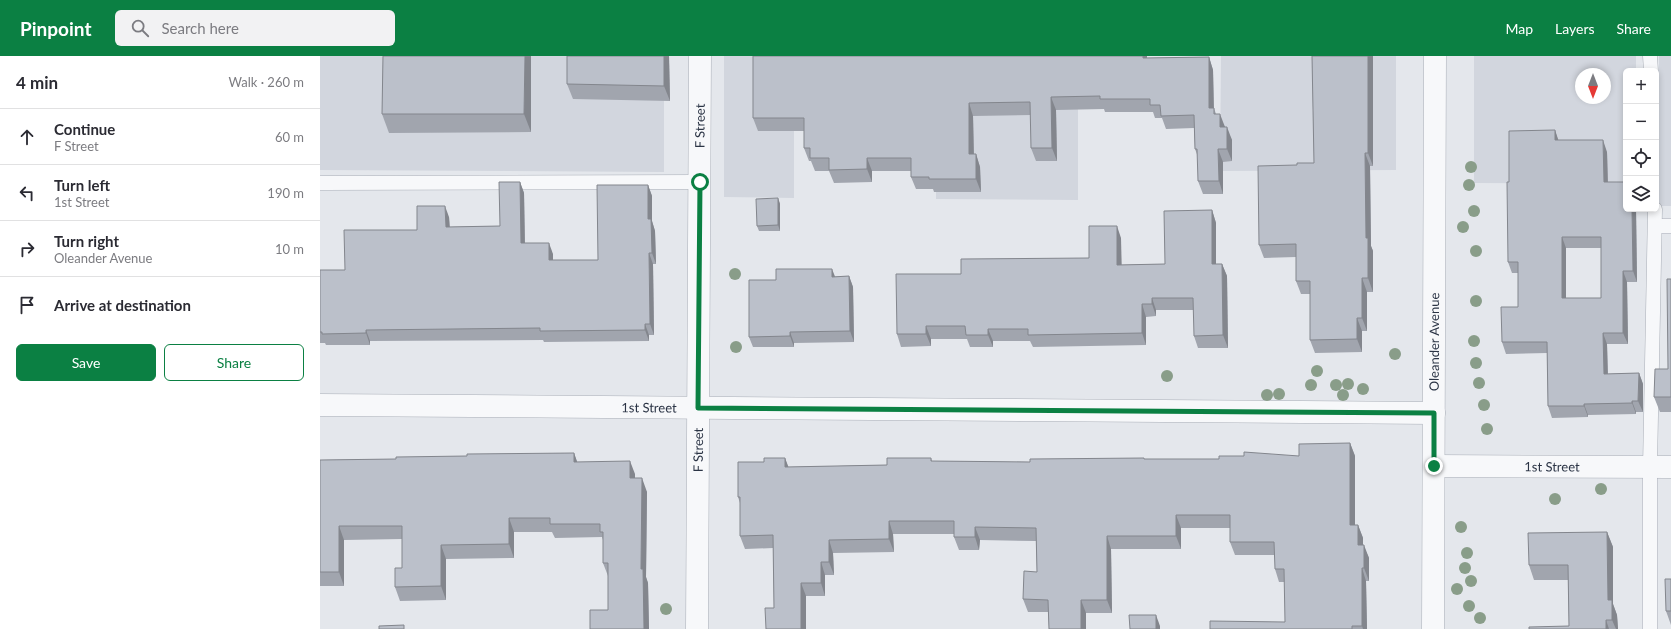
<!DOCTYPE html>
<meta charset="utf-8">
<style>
body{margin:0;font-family:Lato,sans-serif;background:#f2f2f3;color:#2b2b33}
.controls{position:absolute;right:12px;top:12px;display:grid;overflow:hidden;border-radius:6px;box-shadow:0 2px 6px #0003}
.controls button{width:36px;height:36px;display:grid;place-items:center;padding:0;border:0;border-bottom:1px solid #e1e1e2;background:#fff;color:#2b2b33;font:20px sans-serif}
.compass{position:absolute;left:1255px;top:12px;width:36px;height:36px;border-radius:50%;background:#fff;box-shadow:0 2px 6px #0003;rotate:180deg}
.stop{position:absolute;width:12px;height:12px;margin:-9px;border:3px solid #0b8043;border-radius:50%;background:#fff}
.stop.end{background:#0b8043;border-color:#fff;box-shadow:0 1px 4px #0008}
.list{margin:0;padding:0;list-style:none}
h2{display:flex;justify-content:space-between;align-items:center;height:52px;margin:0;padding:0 16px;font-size:17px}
h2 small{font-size:13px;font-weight:400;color:#7c7c81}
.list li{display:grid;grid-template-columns:26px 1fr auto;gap:12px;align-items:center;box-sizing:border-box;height:56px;padding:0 16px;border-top:1px solid #e1e1e2}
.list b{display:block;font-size:15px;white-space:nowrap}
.list p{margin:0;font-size:13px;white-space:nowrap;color:#7c7c81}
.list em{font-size:13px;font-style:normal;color:#7c7c81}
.actions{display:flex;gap:8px;padding:12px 16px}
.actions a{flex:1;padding:9px 0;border:1px solid #0b8043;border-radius:6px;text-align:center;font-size:14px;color:#0b8043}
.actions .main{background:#0b8043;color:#fff}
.icon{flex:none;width:22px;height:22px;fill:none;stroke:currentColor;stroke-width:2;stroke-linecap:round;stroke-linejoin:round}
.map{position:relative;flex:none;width:1351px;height:573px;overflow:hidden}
header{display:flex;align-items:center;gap:24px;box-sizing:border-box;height:56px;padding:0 20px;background:#0b8043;color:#fff}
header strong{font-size:19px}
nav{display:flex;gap:22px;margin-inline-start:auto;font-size:14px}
.search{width:280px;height:36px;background:#f2f2f3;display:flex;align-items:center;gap:10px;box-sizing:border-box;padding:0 14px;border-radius:6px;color:#7c7c81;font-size:15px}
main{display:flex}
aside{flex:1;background:#fff}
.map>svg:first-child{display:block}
.built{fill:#d2d6de;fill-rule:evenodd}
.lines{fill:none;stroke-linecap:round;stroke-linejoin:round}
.lane-casing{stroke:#a9aeb7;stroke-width:15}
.street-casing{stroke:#a9aeb7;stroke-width:23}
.lane{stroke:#f7f8fa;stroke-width:14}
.street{stroke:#f7f8fa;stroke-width:22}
.tree{fill:#899d89}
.wall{fill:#a1a5ae;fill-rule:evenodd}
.shaded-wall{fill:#83868d}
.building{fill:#bbc0ca;stroke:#83868d;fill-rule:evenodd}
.route{stroke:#0b8043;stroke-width:5}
.labels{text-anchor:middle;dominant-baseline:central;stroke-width:3.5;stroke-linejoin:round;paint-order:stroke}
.street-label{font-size:13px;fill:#2b3445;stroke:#f4f6f9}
</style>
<header>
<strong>Pinpoint</strong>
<div class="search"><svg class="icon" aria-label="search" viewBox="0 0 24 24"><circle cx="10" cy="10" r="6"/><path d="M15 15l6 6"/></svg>Search here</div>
<nav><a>Map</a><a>Layers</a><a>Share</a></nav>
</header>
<main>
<aside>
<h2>4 min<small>Walk · 260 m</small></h2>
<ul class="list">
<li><svg class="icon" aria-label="ahead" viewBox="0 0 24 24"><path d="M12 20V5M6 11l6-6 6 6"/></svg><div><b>Continue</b><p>F Street</p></div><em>60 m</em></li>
<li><svg class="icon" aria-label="left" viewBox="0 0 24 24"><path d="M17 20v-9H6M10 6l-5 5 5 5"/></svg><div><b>Turn left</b><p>1st Street</p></div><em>190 m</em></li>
<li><svg class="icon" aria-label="right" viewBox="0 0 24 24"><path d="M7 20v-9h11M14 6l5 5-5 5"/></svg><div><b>Turn right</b><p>Oleander Avenue</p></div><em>10 m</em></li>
<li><svg class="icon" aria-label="arrive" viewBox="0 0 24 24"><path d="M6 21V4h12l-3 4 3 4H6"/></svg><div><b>Arrive at destination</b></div></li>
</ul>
<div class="actions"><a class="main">Save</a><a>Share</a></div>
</aside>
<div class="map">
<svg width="1351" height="573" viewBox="0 0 1351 573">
<rect width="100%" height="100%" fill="#e4e7ec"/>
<g class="built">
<polygon points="0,0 344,0 344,116 0,114"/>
<polygon points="404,0 474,0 474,142 404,141"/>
<polygon points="616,0 758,0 758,144 616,143"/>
<polygon points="901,0 1076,0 1076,114 900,115"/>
<path d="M1154 0H1316V15H1306V128L1154 127ZM1261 18H1285V42H1261Z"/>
<rect x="1339" y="0" width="12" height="150"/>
</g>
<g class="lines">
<defs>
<g id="lane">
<polyline points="1330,0 1331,15"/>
<polyline points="0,127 380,126"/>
<polyline points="1336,170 1351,170"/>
<polyline points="1330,573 1330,411 1335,153"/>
</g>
<g id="street">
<path id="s1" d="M0 349 1114 357"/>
<path id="s2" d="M1114 410 1351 411"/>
<path id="s3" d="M377 573 380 0"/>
<path id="s4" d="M1113 573 1115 0"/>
</g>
</defs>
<use href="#lane" class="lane-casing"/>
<use href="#street" class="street-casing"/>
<use href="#lane" class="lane"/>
<use href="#street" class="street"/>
</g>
<g class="tree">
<circle cx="1151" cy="111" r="6"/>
<circle cx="1149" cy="129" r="6"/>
<circle cx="1154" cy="155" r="6"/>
<circle cx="1143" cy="171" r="6"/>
<circle cx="1156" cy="195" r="6"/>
<circle cx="415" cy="218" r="6"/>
<circle cx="1156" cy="245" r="6"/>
<circle cx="1154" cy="285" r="6"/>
<circle cx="416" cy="291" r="6"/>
<circle cx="1075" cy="298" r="6"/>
<circle cx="1156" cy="307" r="6"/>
<circle cx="997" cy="315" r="6"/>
<circle cx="847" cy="320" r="6"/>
<circle cx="1159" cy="327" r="6"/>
<circle cx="1028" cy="328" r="6"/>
<circle cx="991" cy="329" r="6"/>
<circle cx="1016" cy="329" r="6"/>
<circle cx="1043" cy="333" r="6"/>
<circle cx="959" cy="338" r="6"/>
<circle cx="947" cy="339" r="6"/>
<circle cx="1023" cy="339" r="6"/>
<circle cx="1164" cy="349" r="6"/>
<circle cx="1167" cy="373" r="6"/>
<circle cx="1281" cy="433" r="6"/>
<circle cx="1235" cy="443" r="6"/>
<circle cx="1141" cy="471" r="6"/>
<circle cx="1147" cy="497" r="6"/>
<circle cx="1145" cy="512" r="6"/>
<circle cx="1151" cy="525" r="6"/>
<circle cx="1137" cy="533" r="6"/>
<circle cx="1149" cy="550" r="6"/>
<circle cx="346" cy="553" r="6"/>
<circle cx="1160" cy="562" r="6"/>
</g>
<g class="wall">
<polygon points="63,0 211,0 211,76 69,77 62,58"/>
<polygon points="349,0 350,45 253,43 247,28"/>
<polygon points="433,0 827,0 827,2 889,1 893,14 894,52 896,58 905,71 912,84 912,105 903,106 903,138 883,138 878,125 878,101 875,93 874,72 846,73 842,62 835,62 833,56 785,56 784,53 736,54 737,105 716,105 711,92 711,59 653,60 654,98 656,98 660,111 661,136 614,136 613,133 596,133 591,121 591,115 552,115 552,126 514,127 509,115 495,115 491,105 489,105 484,92 484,75 438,75 433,62"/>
<polygon points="992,0 1053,0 1053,110 1050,110 1051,190 1053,195 1053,236 1047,236 1047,275 1042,275 1042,296 995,297 990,284 990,238 981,238 976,225 976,201 944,202 939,189 977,109 994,107"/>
<path d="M1235 74 1238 84 1287 96 1288 126 1306 153H1316L1317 226H1307L1308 288H1287L1288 318 1319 317 1323 328V356H1316V358L1268 359V361L1232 362 1228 350 1227 297 1186 298 1182 286 1198 251V217H1192L1188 206 1189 126ZM1246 192H1281V242H1246Z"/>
<polygon points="200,126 204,137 205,187 233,198 233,204 278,204 328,129 332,140 332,165 335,175 336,208 333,208 334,279 329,279 329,285 224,286 223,284 50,285 50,289 6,289 5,287 0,287 0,214 25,214 97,174 129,161 130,171 180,170"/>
<polygon points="458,142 460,148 460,175 439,175 437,170"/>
<polygon points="892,154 896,167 896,208 902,208 907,220 908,292 878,292 874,280 874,254 836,254 836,260 826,261 826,289 713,291 710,285 673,285 673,291 650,291 647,283 611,283 611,290 581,291 577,278 641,218 769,202 801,182 801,209 845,208"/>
<polygon points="529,220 533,231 534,286 474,287 474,291 433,291 429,281 456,224"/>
<polygon points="1351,223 1351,356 1340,356 1334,341 1348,313"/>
<polygon points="1030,387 1035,400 1035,469 1038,469 1043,482 1043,489 1049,502 1049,525 1046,525 1047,573 890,573 965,566 965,526 959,526 955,513 955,499 915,499 910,486 910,472 861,472 861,493 791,493 792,557 766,557 766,573 729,573 728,556 708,556 703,543 717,516 716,485 660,484 659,494 639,494 634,481 634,478 573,478 574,496 513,497 514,519 505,519 505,540 486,540 486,573 454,552 453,492 425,493 420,480 420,447 418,441 444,406 465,402 468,411 567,409 611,402 612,405 710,406 824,402 824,403 899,403 979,400"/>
<polygon points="254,397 257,406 315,418 315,422 327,436 326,521 328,527 329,573 270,573 288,554 288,520 283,507 283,484 282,481 235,482 232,476 194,476 194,502 126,503 126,544 80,545 75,531 82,512 82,483 24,484 24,530 0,530 0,404 76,403 147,400"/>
<polygon points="1287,476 1293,491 1293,548 1297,559 1298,573 1209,573 1249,570 1248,524 1214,524 1209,509"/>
<polygon points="1351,523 1351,569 1346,555"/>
</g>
<g class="shaded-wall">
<polygon points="205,0 211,0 211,76 204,58"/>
<polygon points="344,0 349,0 350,45 344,30"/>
<polygon points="823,0 827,0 827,15 823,2"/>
<polygon points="1048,0 1053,0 1053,110 1048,97"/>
<polygon points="889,1 893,14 894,65 889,52"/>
<polygon points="731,41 736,54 737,105 732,92"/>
<polygon points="649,47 653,60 654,111 649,98"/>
<polygon points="900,58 905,71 905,84 900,71"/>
<polygon points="907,71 912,84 912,105 907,93"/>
<polygon points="1235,74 1239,86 1235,84"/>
<polygon points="1283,84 1287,96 1288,137 1284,126"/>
<polygon points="898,93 903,106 903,138 899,125"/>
<polygon points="1045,97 1050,110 1051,190 1053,195 1053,236 1048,222 1046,182"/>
<polygon points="656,98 660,111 661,136 656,123"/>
<polygon points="547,102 552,115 552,126 547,113"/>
<polygon points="200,126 204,137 205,199 201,187"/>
<polygon points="328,129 332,140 332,165 335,175 336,208 332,197 328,163"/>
<polygon points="458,142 460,148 460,175 458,169"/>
<polygon points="125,150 129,161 130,182 126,171"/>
<polygon points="1312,153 1316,153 1317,226 1313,215"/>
<polygon points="892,154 896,167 896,221 892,208"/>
<polygon points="797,170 801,182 802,221 797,209"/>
<polygon points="1242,181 1246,192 1246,254 1242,242"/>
<polygon points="229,187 233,198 233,216 229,204"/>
<polygon points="329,197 333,208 334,279 330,268"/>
<polygon points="902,208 907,220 908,292 903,279"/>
<polygon points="512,213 516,223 512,221"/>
<polygon points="1303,215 1307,226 1308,288 1303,277"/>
<polygon points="529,220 533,231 534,286 530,275"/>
<polygon points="1042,222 1047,236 1047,275 1042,262"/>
<polygon points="832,242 836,254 836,260 832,248"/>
<polygon points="822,248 826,261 826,289 822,277"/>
<polygon points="1037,262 1042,275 1042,296 1037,283"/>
<polygon points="325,268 329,279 329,285 325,274"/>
<polygon points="606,270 611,283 611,290 606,278"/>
<polygon points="668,273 673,285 673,291 668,279"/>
<polygon points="46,274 50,285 50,289 46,277"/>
<polygon points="470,276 474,287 474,291 470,280"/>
<polygon points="1283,277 1287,288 1288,329 1284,318"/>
<polygon points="1319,317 1323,328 1323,356 1318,345"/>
<polygon points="1312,345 1316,356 1316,358 1312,347"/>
<polygon points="1264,348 1268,359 1268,361 1264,350"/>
<polygon points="1030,387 1035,400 1035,482 1030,469"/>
<polygon points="254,397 259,411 254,406"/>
<polygon points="465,402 470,415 465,411"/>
<polygon points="310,405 315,418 315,436 310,422"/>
<polygon points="322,422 327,436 326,521 328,527 329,573 324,573 321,513"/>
<polygon points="856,459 861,472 861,493 856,480"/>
<polygon points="189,462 194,476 194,502 189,488"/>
<polygon points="569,465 573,478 574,496 569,483"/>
<polygon points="1038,469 1043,482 1043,502 1038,489"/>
<polygon points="19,470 24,484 24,530 19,516"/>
<polygon points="655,471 660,484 659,494 655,481"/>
<polygon points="1287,476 1293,491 1293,548 1297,559 1298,573 1296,573 1292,564 1288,544"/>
<polygon points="787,480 791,493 792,557 787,544"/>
<polygon points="509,484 513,497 514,519 509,506"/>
<polygon points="121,489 126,503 126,544 121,530"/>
<polygon points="1044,489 1049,502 1049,525 1044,512"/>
<polygon points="501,506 505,519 505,540 501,527"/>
<polygon points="1042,512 1046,525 1047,573 1043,573 1042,570"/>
<polygon points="481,527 486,540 486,573 481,573"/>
<polygon points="761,544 766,557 766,573 761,573"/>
<polygon points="836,559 840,570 840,573 836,573"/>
<polygon points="1286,564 1289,573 1286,573"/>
</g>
<g class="building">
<polygon points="63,0 205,0 204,58 62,58"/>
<polygon points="247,0 344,0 344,30 247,28"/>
<polygon points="433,0 823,0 823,2 889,1 889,52 894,52 894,58 900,58 900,71 907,71 907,93 898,93 899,125 878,125 877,93 875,93 874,59 841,60 840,49 830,49 830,43 780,43 780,40 731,41 732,92 711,92 710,46 649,47 649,98 656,98 656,123 609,123 609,121 591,121 591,102 547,102 547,113 509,114 509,102 490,102 490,92 484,92 484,62 433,62"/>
<polygon points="992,0 1048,0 1048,97 1045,97 1046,182 1048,182 1048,222 1042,222 1042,262 1037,262 1037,283 990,284 990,225 976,225 976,188 939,189 938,110 977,109 977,107 994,107"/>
<path d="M1235 74V84H1283L1284 126H1306V153H1312L1313 215H1303V277H1283L1284 318 1319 317 1318 345H1312V347L1264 348V350H1228L1227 286H1182L1181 251H1198V206H1188L1187 126H1189V75ZM1242 181H1281V242H1242Z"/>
<polygon points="179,126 200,126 201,187 229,187 229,204 278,204 277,129 328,129 328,163 331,163 332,197 329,197 330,268 325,268 325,274 220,275 220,272 46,274 46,277 2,278 2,276 0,276 0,214 25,214 24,174 97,174 97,150 125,150 126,171 180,170"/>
<polygon points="458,142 458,169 437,170 436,143"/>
<polygon points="892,154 892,208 902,208 903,279 874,280 873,242 832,242 832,248 822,248 822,277 708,279 708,273 668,273 668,279 646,279 645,270 606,270 606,278 577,278 576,218 641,218 641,203 769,202 769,170 797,170 797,209 845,208 844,155"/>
<polygon points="456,213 512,213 512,221 529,220 530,275 470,276 470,280 429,281 429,224 456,224"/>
<polygon points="1347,223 1351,223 1351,341 1334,341 1335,313 1348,313"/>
<polygon points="1030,387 1030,469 1038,469 1038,489 1044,489 1044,512 1042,512 1042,570 1032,570 1032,573 890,573 890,565 965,566 964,513 955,513 954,486 910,486 910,459 856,459 856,480 787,480 787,544 761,544 761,573 729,573 728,544 703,543 704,515 717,516 716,472 655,471 655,481 634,481 634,465 569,465 569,483 509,484 509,506 501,506 501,527 481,527 481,573 446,573 445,552 454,552 453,479 420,480 420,441 418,441 418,406 444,406 444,402 465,402 465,411 567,409 567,402 611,402 611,405 710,406 710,403 824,402 824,403 899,403 899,400 924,400 924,396 979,400 979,388"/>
<polygon points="254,397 254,406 310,405 310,422 322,422 321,513 323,513 324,573 270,573 270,554 288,554 288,507 283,507 283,476 280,476 280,468 230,468 230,462 189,462 189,488 121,489 121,530 75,531 75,512 82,512 82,470 19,470 19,516 0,516 0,404 76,403 76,401 147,400 147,398"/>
<polygon points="1287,476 1288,544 1292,544 1292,564 1286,564 1286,573 1209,573 1209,571 1249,570 1248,509 1209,509 1208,477"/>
<polygon points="1345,523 1351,523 1351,555 1346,555"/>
<polygon points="809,559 836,559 836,573 810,573"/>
<polygon points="84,569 84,573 59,573 59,570"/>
</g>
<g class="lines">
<polyline class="route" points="380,126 378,352 1114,357 1114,410"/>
</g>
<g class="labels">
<g class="street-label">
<text stroke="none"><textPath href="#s3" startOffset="503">F Street</textPath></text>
<text stroke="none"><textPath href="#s4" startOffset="287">Oleander Avenue</textPath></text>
<text stroke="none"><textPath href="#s1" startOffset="329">1st Street</textPath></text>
<text stroke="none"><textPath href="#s3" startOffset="179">F Street</textPath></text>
<text stroke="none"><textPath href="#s2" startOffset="118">1st Street</textPath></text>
</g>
</g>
</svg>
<div class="controls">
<button>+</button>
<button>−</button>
<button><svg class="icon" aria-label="locate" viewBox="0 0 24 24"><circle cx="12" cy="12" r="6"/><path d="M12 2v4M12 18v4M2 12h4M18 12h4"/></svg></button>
<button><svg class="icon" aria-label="layers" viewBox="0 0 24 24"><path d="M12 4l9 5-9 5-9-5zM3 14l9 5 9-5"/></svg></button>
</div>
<svg class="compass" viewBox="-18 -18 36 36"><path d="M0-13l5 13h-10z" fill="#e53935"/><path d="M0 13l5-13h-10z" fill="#7c7c81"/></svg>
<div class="stop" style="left:380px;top:126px"></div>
<div class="stop end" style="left:1114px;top:410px"></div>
</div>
</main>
